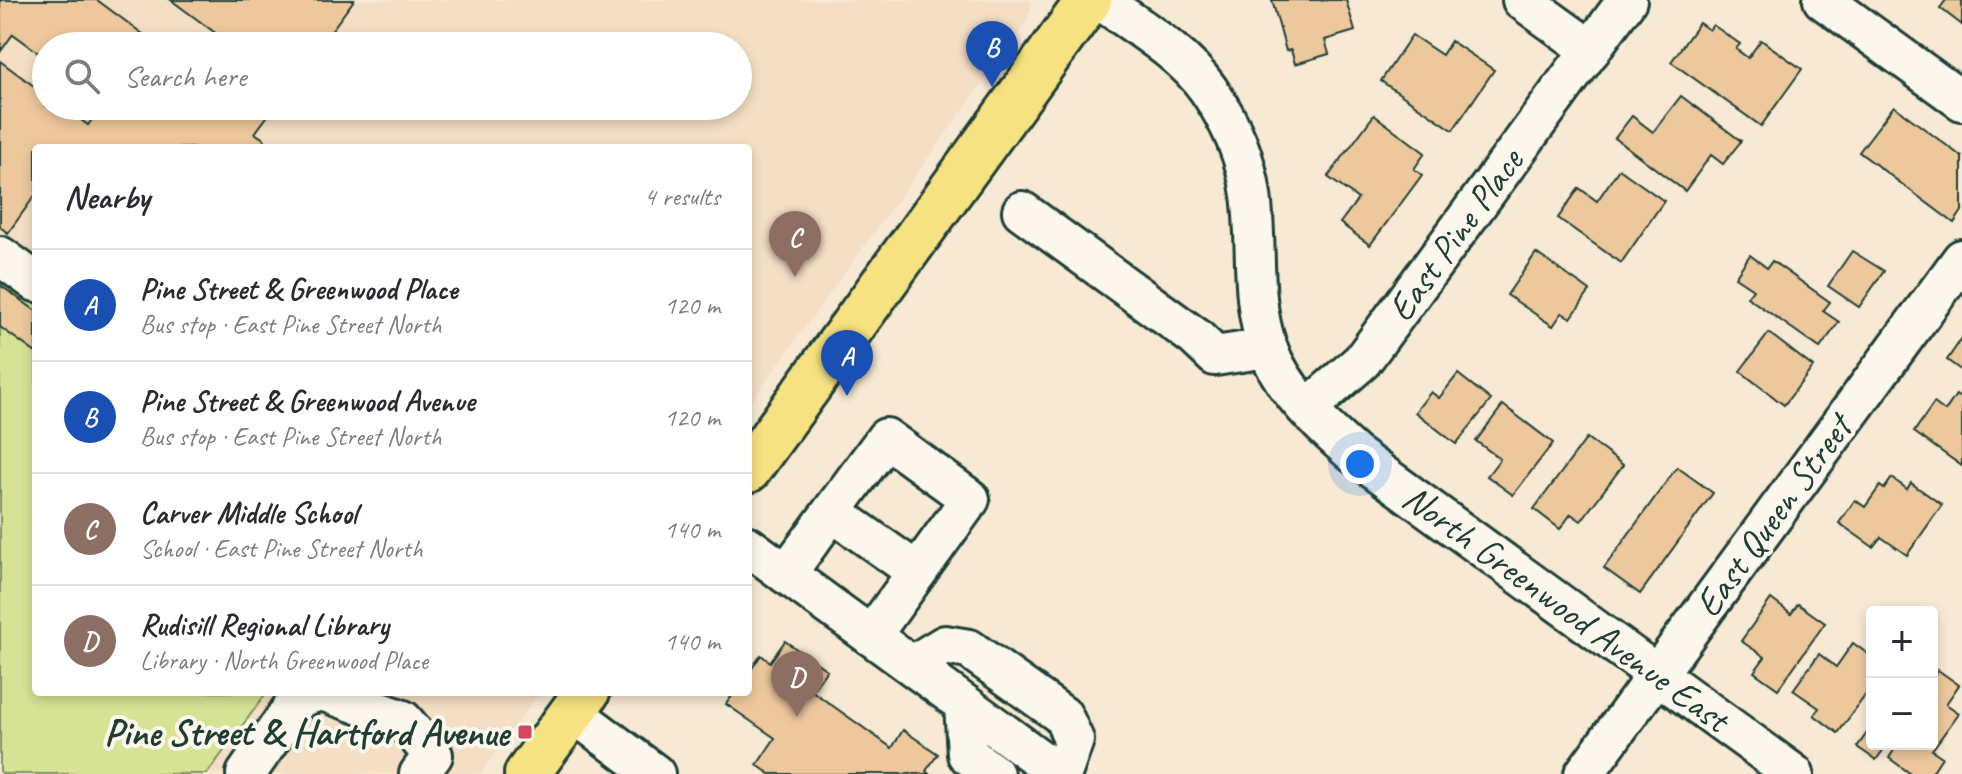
<!DOCTYPE html>
<meta charset="utf-8">
<style>
body{margin:0;font-family:Caveat,sans-serif;background:#f2f2f3;color:#2b2b33}
.controls{position:absolute;right:24px;bottom:24px;display:grid;overflow:hidden;border-radius:8px;box-shadow:0 4px 12px #0003}
.controls button{width:72px;height:72px;display:grid;place-items:center;padding:0;border:0;border-bottom:2px solid #e1e1e2;background:#fff;color:#2b2b33;font:40px sans-serif}
.you{position:absolute;left:1360px;top:464px;width:28px;height:28px;margin:-20px;border:6px solid #fff;border-radius:50%;background:#1a73e8;box-shadow:0 0 0 12px #1a73e833}
.badge{display:grid;place-items:center;width:52px;height:52px;border-radius:50%;background:#d1495b;color:#fff;font-size:26px;font-weight:700}
.pin{position:absolute;translate:-50% -66px;filter:drop-shadow(0 2px 4px #0008)}
.pin::after{content:'';position:absolute;top:42px;width:28px;height:24px;background:inherit;clip-path:polygon(0 0,100% 0,50% 100%)}
.list{margin:0;padding:0;list-style:none}
h2{display:flex;justify-content:space-between;align-items:center;height:104px;margin:0;padding:0 32px;font-size:34px}
h2 small{font-size:26px;font-weight:400;color:#7c7c81}
.list li{display:grid;grid-template-columns:52px 1fr auto;gap:24px;align-items:center;box-sizing:border-box;height:112px;padding:0 32px;border-top:2px solid #e1e1e2}
.list b{display:block;font-size:30px;white-space:nowrap}
.list p{margin:0;font-size:26px;white-space:nowrap;color:#7c7c81}
.list em{font-size:26px;font-style:normal;color:#7c7c81}
.icon{flex:none;width:44px;height:44px;fill:none;stroke:currentColor;stroke-width:2;stroke-linecap:round;stroke-linejoin:round}
.map{position:relative;flex:none;width:1962px;height:774px;overflow:hidden}
.search{position:absolute;background:#fff;box-shadow:0 4px 12px #0003;left:32px;top:32px;width:720px;height:88px;display:flex;align-items:center;gap:20px;box-sizing:border-box;padding:0 28px;border-radius:44px;color:#7c7c81;font-size:30px}
.panel{position:absolute;background:#fff;box-shadow:0 4px 12px #0003;left:32px;top:144px;width:720px;height:552px;border-radius:8px}
.map>svg:first-child{display:block}
.built{fill:#f4dfc4;fill-rule:evenodd}
.green{fill:#d6e294;stroke:#7a9064;stroke-width:2}
.building{fill:#edc89d;stroke:#1f3d34;stroke-width:2}
.lines{fill:none;stroke-linecap:round;stroke-linejoin:round}
.minor-casing{stroke:#1f3d34;stroke-width:44}
.major-casing{stroke:#1f3d34;stroke-width:50}
.minor{stroke:#fbf7ec;stroke-width:38}
.major{stroke:#f6e281;stroke-width:44}
.poi-dot{fill:#d1495b;stroke:#fbf7ec;stroke-width:3}
.labels{text-anchor:middle;dominant-baseline:central;stroke-width:8;stroke-linejoin:round;paint-order:stroke}
.street-label{font-size:38px;fill:#1f3d34;stroke:#fbf7ec}
.poi-label{font-size:38px;font-weight:bold;fill:#1f3d34;stroke:#fbf7ec;text-anchor:end}
</style>
<div class="map">
<svg width="1962" height="774" viewBox="0 0 1962 774">
<rect width="100%" height="100%" fill="#f7e9d4"/>
<filter id="ink" filterUnits="userSpaceOnUse"><feTurbulence type="fractalNoise" baseFrequency=".0125" numOctaves="2"/><feDisplacementMap in="SourceGraphic" scale="16" xChannelSelector="R" yChannelSelector="G"/><feConvolveMatrix kernelMatrix="1 2 1 2 8 2 1 2 1" color-interpolation-filters="sRGB"/></filter>
<g filter="url(#ink)">
<path class="built" d="M0 0H1028L1032 4 1026 23 748 406V148H36V692H540L480 774H3L0 771ZM46 46H738V106H46Z"/>
<polygon class="green" points="0,278 36,304 36,692 267,692 207,774 3,774 0,771"/>
<g class="building">
<polygon points="0,0 97,0 159,46 46,46 46,58 13,34 1,51"/>
<polygon points="171,0 354,0 320,46 233,46"/>
<polygon points="1272,0 1346,0 1355,31 1325,40 1329,54 1295,64 1291,50 1286,51"/>
<polygon points="1946,0 1962,0 1962,25 1940,8"/>
<polygon points="1699,23 1709,30 1713,25 1740,44 1736,49 1748,58 1761,40 1802,69 1761,126 1671,62"/>
<polygon points="1412,35 1442,55 1451,41 1494,70 1453,130 1381,81"/>
<polygon points="0,61 46,95 46,106 62,106 88,125 102,106 275,106 255,133 265,140 258,148 36,148 36,194 8,233 0,227"/>
<polygon points="1681,96 1741,141 1723,164 1711,155 1685,191 1615,138 1632,116 1653,132"/>
<polygon points="1894,106 1962,157 1962,211 1954,223 1859,152"/>
<polygon points="1374,115 1425,153 1414,169 1422,175 1370,245 1340,223 1358,199 1328,177"/>
<polygon points="1619,169 1664,201 1621,263 1558,218 1579,188 1597,201"/>
<polygon points="1852,251 1884,271 1859,307 1828,286"/>
<polygon points="1536,253 1590,291 1571,318 1562,313 1553,326 1507,295"/>
<polygon points="1750,255 1767,268 1772,261 1830,302 1823,311 1839,322 1820,348 1747,297 1753,289 1735,277"/>
<polygon points="0,285 36,311 36,353 0,327"/>
<polygon points="1769,333 1813,367 1784,405 1740,371"/>
<polygon points="1962,338 1962,371 1947,360"/>
<polygon points="1458,374 1491,400 1456,444 1415,412 1431,392 1439,398"/>
<polygon points="1956,395 1962,399 1962,466 1914,432 1934,403 1945,411"/>
<polygon points="1503,405 1553,443 1513,495 1487,476 1500,459 1476,441"/>
<polygon points="1587,438 1623,465 1581,521 1571,514 1560,529 1534,509"/>
<polygon points="1677,467 1713,493 1640,594 1604,568"/>
<polygon points="1892,478 1907,489 1911,483 1942,505 1907,555 1881,537 1873,547 1839,523 1855,500 1865,507 1880,486 1884,489"/>
<polygon points="1771,599 1791,614 1798,604 1825,623 1778,689 1754,672 1765,657 1741,641"/>
<polygon points="785,641 827,670 812,691 892,748 903,730 938,754 926,771 929,774 770,774 757,765 775,738 726,704 735,692 748,692 748,674 761,655 770,662"/>
<polygon points="1853,643 1872,657 1872,686 1838,733 1814,715 1819,708 1793,690 1819,654 1836,667"/>
<polygon points="1938,670 1959,685 1946,704 1959,713 1932,750 1942,757 1931,774 1911,774 1889,758 1894,750 1887,745 1876,760 1857,747 1872,726 1872,744 1932,744 1932,679"/>
</g>
<g class="lines">
<defs>
<g id="minor">
<path d="M1100 0C1136 26 1182 52 1208 89 1230 121 1246 157 1251 195 1258 246 1250 297 1267 346 1282 390 1320 424 1354 454L1794 774"/>
<polyline points="1522,0 1591,50"/>
<polyline points="1823,0 1962,101"/>
<polyline points="1022,211 1195,337 1215,356 1267,348"/>
<polyline points="0,256 36,282"/>
<polyline points="1307,409 1362,361 1627,0"/>
<polyline points="832,512 917,572"/>
<polyline points="748,546 1060,774"/>
<polyline points="786,574 886,438 970,499 871,636"/>
<polyline points="912,665 945,645 969,649 1063,716 1074,740 1062,774"/>
<polyline points="325,692 403,720 433,755 419,774"/>
<polyline points="964,704 967,754 994,774"/>
<polyline points="572,712 655,774"/>
<polyline points="246,774 299,698 318,692"/>
<polyline points="1584,774 1962,259"/>
</g>
<g id="major">
<polyline points="748,470 1089,0"/>
<polyline points="527,774 587,692"/>
</g>
</defs>
<use href="#minor" class="minor-casing"/>
<use href="#major" class="major-casing"/>
<use href="#minor" class="minor"/>
<use href="#major" class="major"/>
</g>
</g>
<rect class="poi-dot" x="517" y="724" width="16" height="16" rx="4"/>
<g class="labels">
<g class="street-label">
<text transform="translate(1455 235) rotate(-54)">East Pine Place</text>
<text transform="translate(1773 516) rotate(-54)">East Queen Street</text>
<text transform="translate(1566 608) rotate(36)">North Greenwood Avenue East</text>
</g>
<g class="poi-label">
<text x="509" y="732">Pine Street &amp; Hartford Avenue</text>
</g>
</g>
</svg>
<div class="controls">
<button>+</button>
<button>−</button>
</div>
<div class="you"></div>
<div class="pin badge" style="left:847px;top:396px;background:#1a4fb4">A</div>
<div class="pin badge" style="left:992px;top:87px;background:#1a4fb4">B</div>
<div class="pin badge" style="left:795px;top:277px;background:#8d6e63">C</div>
<div class="pin badge" style="left:797px;top:717px;background:#8d6e63">D</div>
<div class="search"><svg class="icon" aria-label="search" viewBox="0 0 24 24"><circle cx="10" cy="10" r="6"/><path d="M15 15l6 6"/></svg>Search here</div>
<section class="panel">
<h2>Nearby<small>4 results</small></h2>
<ul class="list">
<li><span class="badge" style="background:#1a4fb4">A</span><div><b>Pine Street &amp; Greenwood Place</b><p>Bus stop · East Pine Street North</p></div><em>120 m</em></li>
<li><span class="badge" style="background:#1a4fb4">B</span><div><b>Pine Street &amp; Greenwood Avenue</b><p>Bus stop · East Pine Street North</p></div><em>120 m</em></li>
<li><span class="badge" style="background:#8d6e63">C</span><div><b>Carver Middle School</b><p>School · East Pine Street North</p></div><em>140 m</em></li>
<li><span class="badge" style="background:#8d6e63">D</span><div><b>Rudisill Regional Library</b><p>Library · North Greenwood Place</p></div><em>140 m</em></li>
</ul>
</section>
</div>
